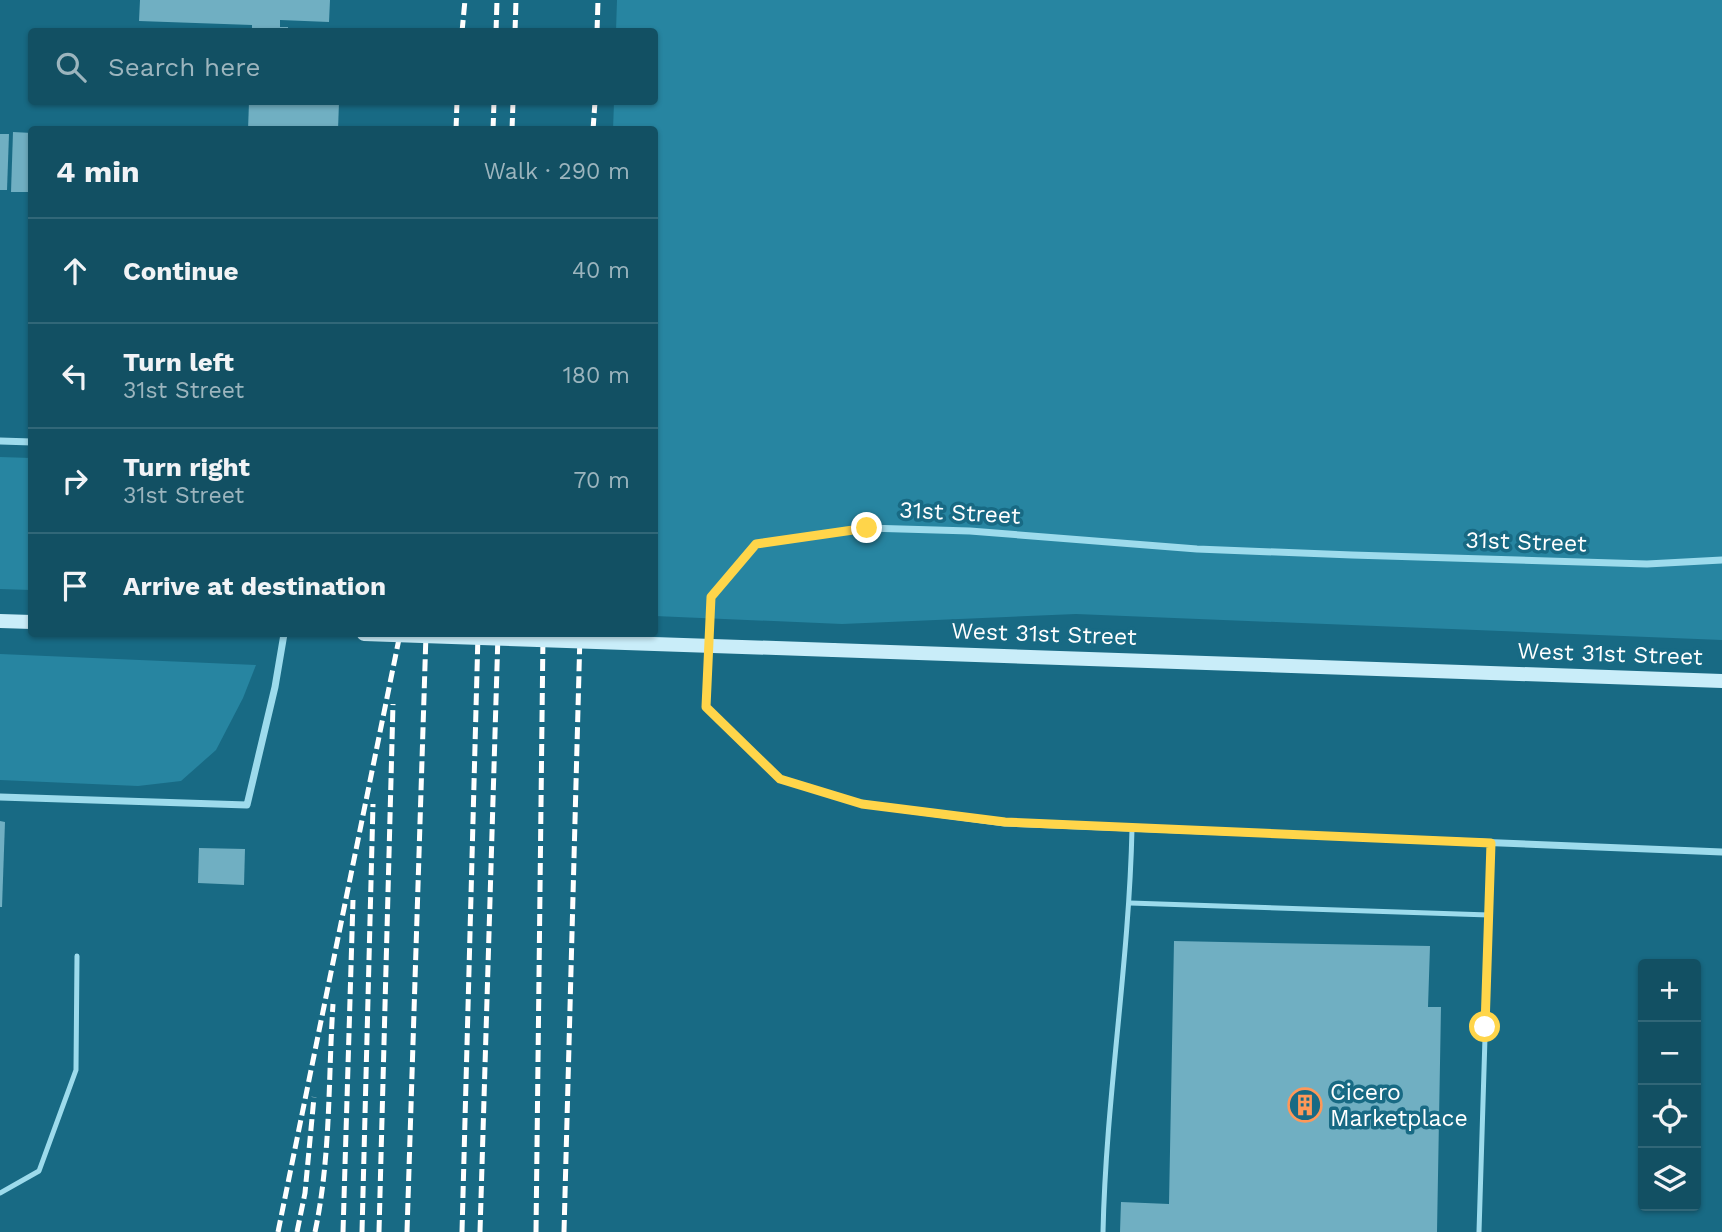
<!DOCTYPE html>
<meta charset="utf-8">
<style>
body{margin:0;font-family:"Work Sans",sans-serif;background:#1b5769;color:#f1f3f6}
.controls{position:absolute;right:21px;bottom:21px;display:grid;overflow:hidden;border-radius:7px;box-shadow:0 2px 5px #0004}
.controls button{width:63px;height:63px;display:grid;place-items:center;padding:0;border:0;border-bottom:2px solid #316778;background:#125063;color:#f1f3f6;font:35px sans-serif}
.stop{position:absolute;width:21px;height:21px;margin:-16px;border:5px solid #ffd54a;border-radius:50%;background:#fff}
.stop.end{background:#ffd54a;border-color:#fff;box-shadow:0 2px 7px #0008}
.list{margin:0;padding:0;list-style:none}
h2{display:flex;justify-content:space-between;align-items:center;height:91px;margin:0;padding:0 28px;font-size:30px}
h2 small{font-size:23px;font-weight:400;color:#9cb5be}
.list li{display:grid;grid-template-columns:46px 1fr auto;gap:21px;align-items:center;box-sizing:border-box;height:105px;padding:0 28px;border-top:2px solid #316778}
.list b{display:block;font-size:26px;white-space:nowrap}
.list p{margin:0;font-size:23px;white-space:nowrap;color:#9cb5be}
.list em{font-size:23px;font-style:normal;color:#9cb5be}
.icon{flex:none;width:38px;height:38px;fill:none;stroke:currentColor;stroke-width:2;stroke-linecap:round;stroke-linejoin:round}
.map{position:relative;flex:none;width:1722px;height:1232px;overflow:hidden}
.search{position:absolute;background:#125063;box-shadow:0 2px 5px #0004;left:28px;top:28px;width:630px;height:77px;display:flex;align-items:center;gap:18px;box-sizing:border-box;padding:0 24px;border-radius:7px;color:#9cb5be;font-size:26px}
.panel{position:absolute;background:#125063;box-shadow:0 2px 5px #0004;left:28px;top:126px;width:630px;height:511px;border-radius:7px}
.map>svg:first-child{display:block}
.green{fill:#2785a1}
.building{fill:#70afc2}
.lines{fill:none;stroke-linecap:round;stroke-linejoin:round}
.service{stroke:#9ddbec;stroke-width:5}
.minor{stroke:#9ddbec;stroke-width:7}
.secondary{stroke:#c9edf9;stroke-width:14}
.rail{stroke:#fff;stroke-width:5;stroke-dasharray:12 5;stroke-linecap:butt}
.secondary-bridge{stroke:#c9edf9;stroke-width:14}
.route{stroke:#ffd54a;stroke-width:9}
.labels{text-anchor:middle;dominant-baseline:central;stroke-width:7;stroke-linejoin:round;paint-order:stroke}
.street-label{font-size:23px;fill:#fff;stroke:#186a84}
.poi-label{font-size:23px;fill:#fff;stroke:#186a84;text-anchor:start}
</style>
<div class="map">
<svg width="1722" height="1232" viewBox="0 0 1722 1232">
<rect width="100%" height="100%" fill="#186a84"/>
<g class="green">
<polygon points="617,0 1722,0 1722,640 1076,614 842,624 655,616 654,130 613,130 614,102 654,102 654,32 616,31"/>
<polygon points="0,457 31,458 31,590 0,589"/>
<polygon points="0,654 256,665 243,698 216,750 181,781 138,786 0,780"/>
</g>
<g class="building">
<polygon points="140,0 330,0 329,22 280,20 280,27 288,27 288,32 252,32 252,25 139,21"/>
<polygon points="249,102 339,102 338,130 248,130"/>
<polygon points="13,132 32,133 32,192 11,192"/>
<polygon points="0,134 9,134 7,190 0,190"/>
<polygon points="0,821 5,822 2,907 0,907"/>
<polygon points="199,848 245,849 244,885 198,883"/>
<polygon points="1174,941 1430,946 1428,1007 1441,1007 1437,1232 1120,1232 1121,1202 1169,1204"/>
</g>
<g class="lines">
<g class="service">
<polyline points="1130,903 1489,915"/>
<polyline points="0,1193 39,1171 76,1070 77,956"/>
<path d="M1103 1232C1106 1097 1129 964 1132 829"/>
<polyline points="1479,1232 1491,843"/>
</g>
<g class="minor">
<polyline points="0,441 32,442"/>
<polyline points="1722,560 1647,564 1352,555 1197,549 970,531 867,528 756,544 711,597 706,707 780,779 862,804 1005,823 1722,852"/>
<polyline points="0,797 247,805 275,687 284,634"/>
</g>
<g class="secondary">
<polyline points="0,621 32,622"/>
<polyline points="833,650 1722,681"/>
</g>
<g class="rail">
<polyline points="462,32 465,0"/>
<polyline points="496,32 497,0"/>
<polyline points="515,32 516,0"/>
<polyline points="597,32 598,0"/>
<polyline points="456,130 457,102"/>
<polyline points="493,130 494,102"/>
<polyline points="512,130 513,102"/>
<polyline points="593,130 595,102"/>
<polyline points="278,1232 400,634"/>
<polyline points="297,1232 305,1193 314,1097"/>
<path d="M315 1232C331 1156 328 1081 333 1004"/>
<polyline points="343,1232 353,900"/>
<polyline points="362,1232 373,804"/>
<polyline points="379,1232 393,704"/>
<polyline points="407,1232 426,634"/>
<polyline points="462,1232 478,634"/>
<polyline points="480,1232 498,634"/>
<polyline points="536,1232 543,634"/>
<polyline points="564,1232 580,634"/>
</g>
<polyline class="secondary-bridge" points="364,634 833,650"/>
</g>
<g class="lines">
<polyline class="route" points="867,528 756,544 711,597 706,707 780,779 862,804 1005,822 1491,843 1485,1027"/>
</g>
<defs>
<symbol id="building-ring" viewBox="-11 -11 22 22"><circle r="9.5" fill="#186a84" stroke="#ff9858" stroke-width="1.5"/><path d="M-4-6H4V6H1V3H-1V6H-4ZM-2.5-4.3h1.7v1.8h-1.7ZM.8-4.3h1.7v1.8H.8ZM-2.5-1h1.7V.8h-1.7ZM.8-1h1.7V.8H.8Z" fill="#ff9858"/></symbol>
</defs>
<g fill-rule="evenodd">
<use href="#building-ring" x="1286" y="1086" width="38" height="38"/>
</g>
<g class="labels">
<g class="street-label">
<text transform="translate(960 513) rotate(3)">31st Street</text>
<text transform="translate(1526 542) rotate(2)">31st Street</text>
<text transform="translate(1044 634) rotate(2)">West 31st Street</text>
<text transform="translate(1610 654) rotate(2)">West 31st Street</text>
</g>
<g class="poi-label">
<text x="1330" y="1092">Cicero<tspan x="1330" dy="26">Marketplace</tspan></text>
</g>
</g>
</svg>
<div class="controls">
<button>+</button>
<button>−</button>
<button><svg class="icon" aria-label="locate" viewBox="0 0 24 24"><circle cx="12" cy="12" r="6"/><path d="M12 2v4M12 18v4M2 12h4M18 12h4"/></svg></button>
<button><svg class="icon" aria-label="layers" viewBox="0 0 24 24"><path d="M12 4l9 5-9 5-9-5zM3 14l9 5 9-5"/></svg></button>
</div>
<div class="stop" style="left:1485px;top:1027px"></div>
<div class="stop end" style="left:867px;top:528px"></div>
<div class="search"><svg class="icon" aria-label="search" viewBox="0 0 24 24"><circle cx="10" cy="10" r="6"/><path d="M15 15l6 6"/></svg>Search here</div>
<section class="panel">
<h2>4 min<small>Walk · 290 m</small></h2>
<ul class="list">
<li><svg class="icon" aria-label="ahead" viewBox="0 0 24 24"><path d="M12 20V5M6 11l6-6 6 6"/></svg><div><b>Continue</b></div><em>40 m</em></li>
<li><svg class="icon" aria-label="left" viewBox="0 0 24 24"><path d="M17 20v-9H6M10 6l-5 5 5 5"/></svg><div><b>Turn left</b><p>31st Street</p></div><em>180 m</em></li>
<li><svg class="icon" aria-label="right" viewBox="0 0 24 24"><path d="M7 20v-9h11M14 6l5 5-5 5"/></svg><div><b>Turn right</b><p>31st Street</p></div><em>70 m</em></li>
<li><svg class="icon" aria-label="arrive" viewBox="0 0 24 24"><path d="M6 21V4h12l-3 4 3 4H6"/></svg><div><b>Arrive at destination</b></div></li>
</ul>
</section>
</div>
